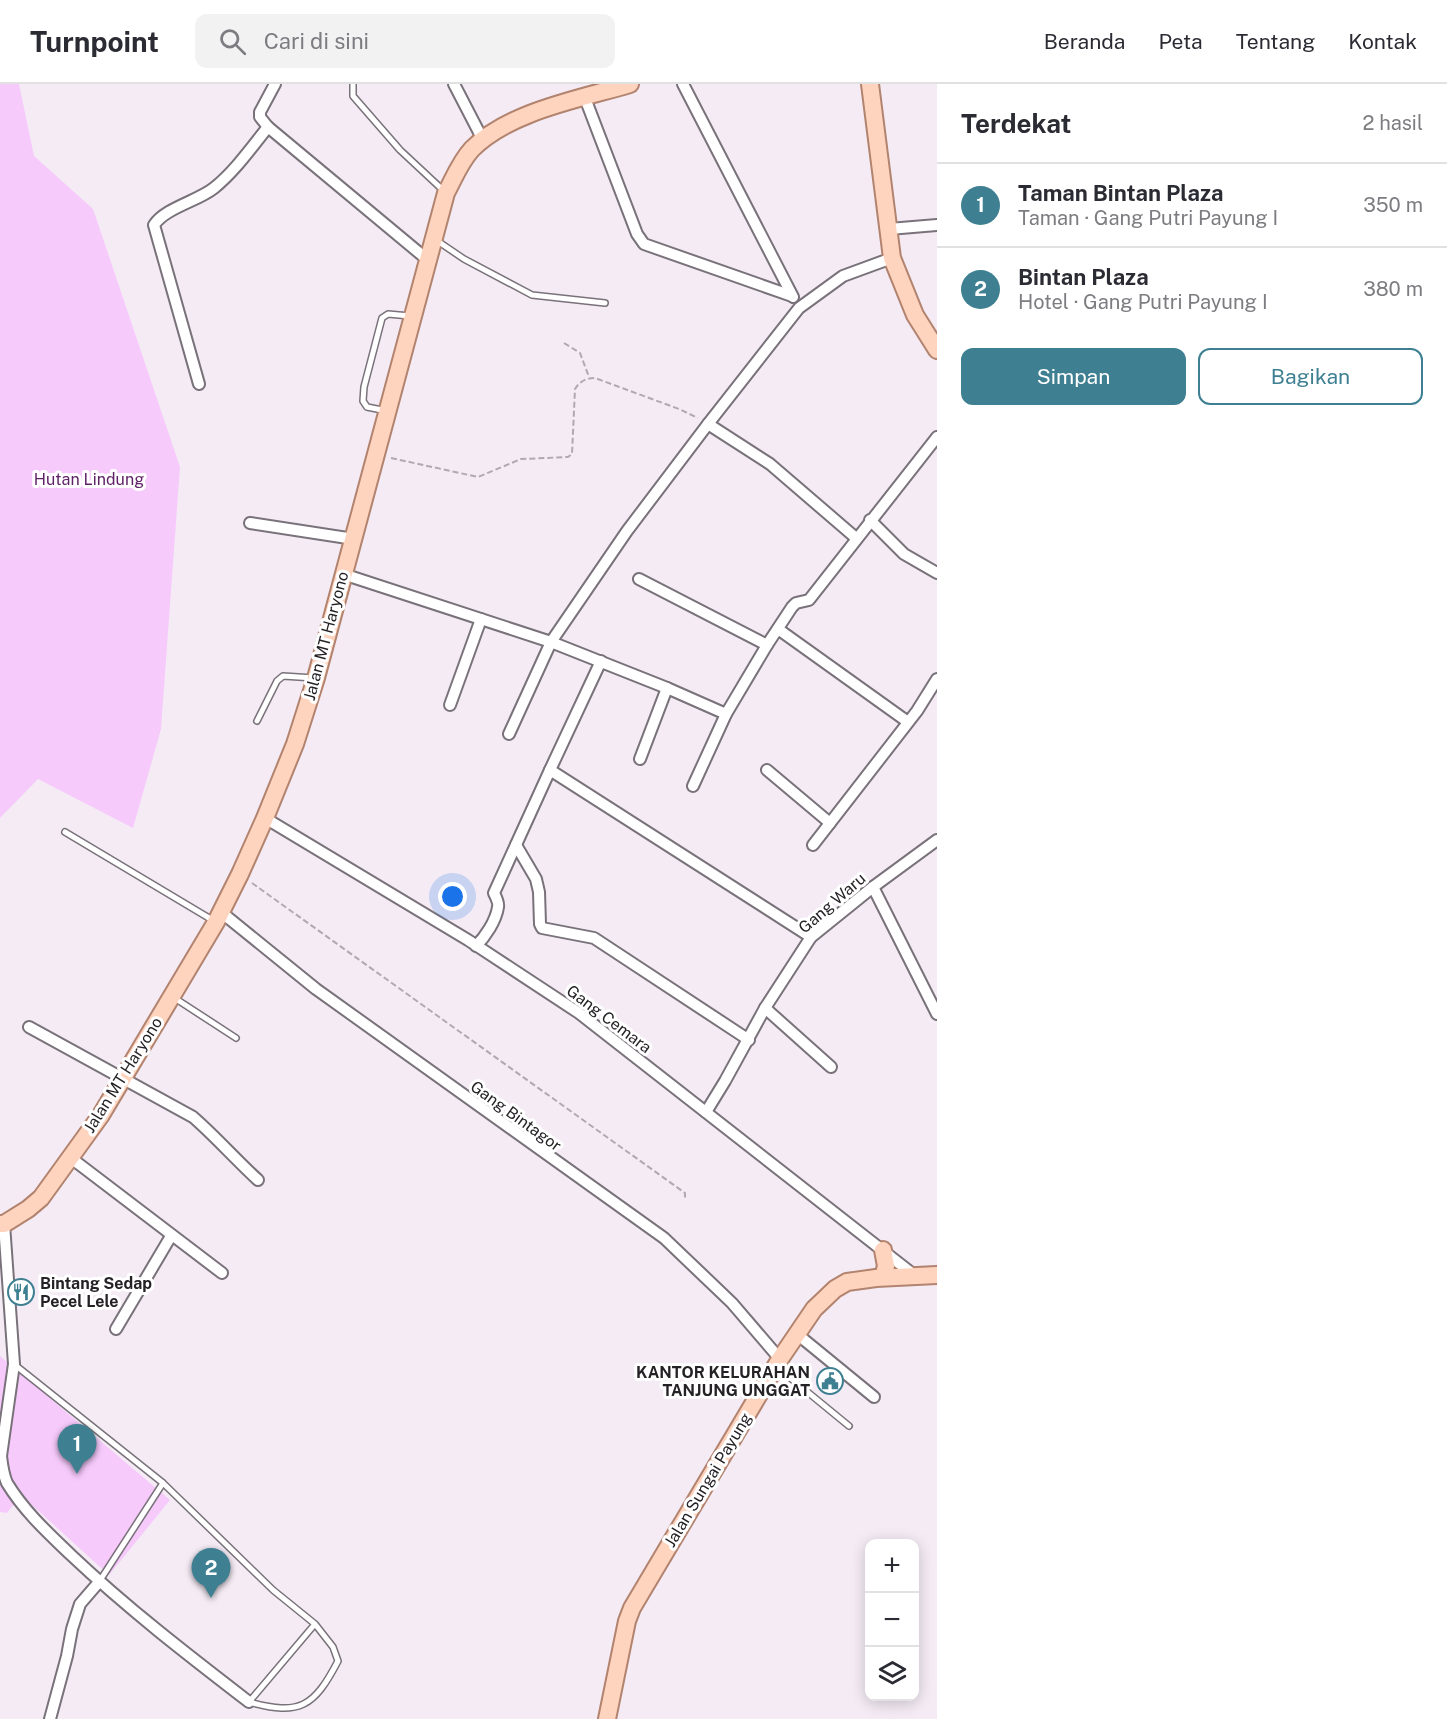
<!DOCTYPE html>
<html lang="id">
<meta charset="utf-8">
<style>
body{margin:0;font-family:"Public Sans",sans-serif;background:#f2f2f3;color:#2b2b33}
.controls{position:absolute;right:18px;bottom:18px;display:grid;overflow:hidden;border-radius:12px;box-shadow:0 3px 15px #0003}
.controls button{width:54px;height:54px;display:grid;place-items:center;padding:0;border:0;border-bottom:2px solid #e1e1e2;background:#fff;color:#2b2b33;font:30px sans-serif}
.you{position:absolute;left:453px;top:813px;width:21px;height:21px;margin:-15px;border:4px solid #fff;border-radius:50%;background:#1a73e8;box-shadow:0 0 0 9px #1a73e833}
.badge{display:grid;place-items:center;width:39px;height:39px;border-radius:50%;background:#3e8092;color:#fff;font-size:20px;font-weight:700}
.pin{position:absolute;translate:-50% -50px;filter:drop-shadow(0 2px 3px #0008)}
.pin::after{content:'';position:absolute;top:32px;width:21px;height:18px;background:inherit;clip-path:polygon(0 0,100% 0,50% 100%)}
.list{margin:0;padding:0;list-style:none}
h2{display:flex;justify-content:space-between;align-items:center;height:78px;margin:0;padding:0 24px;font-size:26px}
h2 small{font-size:20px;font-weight:400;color:#7c7c81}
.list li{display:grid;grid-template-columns:39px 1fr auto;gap:18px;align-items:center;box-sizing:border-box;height:84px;padding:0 24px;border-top:2px solid #e1e1e2}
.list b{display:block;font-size:22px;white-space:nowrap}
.list p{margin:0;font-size:20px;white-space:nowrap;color:#7c7c81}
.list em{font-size:20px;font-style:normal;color:#7c7c81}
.actions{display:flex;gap:12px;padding:18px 24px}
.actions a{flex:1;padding:14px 0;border:2px solid #3e8092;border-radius:12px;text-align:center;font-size:21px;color:#3e8092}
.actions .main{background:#3e8092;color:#fff}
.icon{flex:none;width:33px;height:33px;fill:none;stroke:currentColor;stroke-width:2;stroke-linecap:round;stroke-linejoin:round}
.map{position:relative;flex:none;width:937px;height:1635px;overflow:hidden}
header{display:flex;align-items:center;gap:36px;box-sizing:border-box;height:84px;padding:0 30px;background:#fff;border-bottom:2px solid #e1e1e2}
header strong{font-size:28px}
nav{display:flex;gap:33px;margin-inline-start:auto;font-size:21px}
.search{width:420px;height:54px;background:#f2f2f3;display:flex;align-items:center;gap:15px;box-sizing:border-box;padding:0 21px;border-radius:12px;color:#7c7c81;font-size:22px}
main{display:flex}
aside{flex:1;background:#fff}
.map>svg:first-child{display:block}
.green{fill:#f7cafc}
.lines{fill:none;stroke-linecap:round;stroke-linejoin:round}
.lane-casing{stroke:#79727a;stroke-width:8}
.street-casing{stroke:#79727a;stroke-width:14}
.primary-casing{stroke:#b2836e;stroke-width:20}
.path{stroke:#b0a9b1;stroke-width:2;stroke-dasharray:6 3;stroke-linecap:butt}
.lane{stroke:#fff;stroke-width:5}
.street{stroke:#fff;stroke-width:10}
.primary{stroke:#fed4bf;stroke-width:16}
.labels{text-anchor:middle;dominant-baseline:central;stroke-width:6;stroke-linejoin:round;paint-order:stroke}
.park-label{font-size:16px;fill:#5f2267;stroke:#fff}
.street-label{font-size:16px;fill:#252225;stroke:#fff}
.poi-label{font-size:16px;font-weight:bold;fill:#252225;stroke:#fff;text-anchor:start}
</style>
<header>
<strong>Turnpoint</strong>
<div class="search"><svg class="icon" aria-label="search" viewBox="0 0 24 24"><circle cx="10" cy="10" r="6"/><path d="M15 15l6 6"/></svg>Cari di sini</div>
<nav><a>Beranda</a><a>Peta</a><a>Tentang</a><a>Kontak</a></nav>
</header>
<main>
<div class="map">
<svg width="937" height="1635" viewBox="0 0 937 1635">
<rect width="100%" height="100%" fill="#f4ebf5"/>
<g class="green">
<polygon points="0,0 19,0 34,72 93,125 180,383 161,645 133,744 38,695 0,734"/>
<polygon points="0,1272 170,1416 109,1491 21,1411 7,1429 0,1428"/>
</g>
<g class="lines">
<defs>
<g id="lane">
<polyline points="353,0 353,12 400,66 445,108"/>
<polyline points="436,156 464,175 532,211 605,219"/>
<polyline points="387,327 367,323 363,317 364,303 382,234 388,230 410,232"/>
<polyline points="257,637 277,597 283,592 314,594"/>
<polyline points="65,748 214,837"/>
<polyline points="173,913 236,954"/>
<path d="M15 1281 163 1399 273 1506 315 1540 333 1563 338 1577C314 1623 300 1632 249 1618L315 1540"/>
<polyline points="777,1283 849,1342"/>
<polyline points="99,1498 163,1399"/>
</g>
<g id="street">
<polyline points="275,0 260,28 260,33 268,43 429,177"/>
<polyline points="454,0 483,56"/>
<polyline points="683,0 793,213"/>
<polyline points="585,14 637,150 644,160 792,212"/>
<polyline points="889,145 937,141"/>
<path d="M199 300 154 141C165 124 198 117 214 104 235 87 251 64 268 43"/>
<polyline points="708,340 770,380 856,454"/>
<polyline points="870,436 904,470 937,489"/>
<polyline points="250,439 354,455"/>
<polyline points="343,490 551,558 667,604 726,630"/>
<polyline points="639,495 767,561"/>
<polyline points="778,545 908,638"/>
<polyline points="601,577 550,686 811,853"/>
<polyline points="450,621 481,535"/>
<polyline points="509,650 551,558 627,447 708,340 799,224 843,192 892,174"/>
<polyline points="640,675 667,604"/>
<polyline points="767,686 830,739"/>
<polyline points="693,702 726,630 767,561 792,523 796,519 809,516 937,353"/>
<polyline points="265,734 468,856 579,929 914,1191"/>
<polyline points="516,761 536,795 539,808 540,840 542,844 594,854 749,956"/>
<polyline points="813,761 917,627 937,595"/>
<polyline points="873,803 937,930"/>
<polyline points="221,828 316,905 664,1154 732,1219 780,1275"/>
<path d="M476 862C485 853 496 837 498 823 499 819 496 813 494 809L550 686"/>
<polyline points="765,924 831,983"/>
<path d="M29 943 193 1033C216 1053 236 1076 258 1096"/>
<polyline points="706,1028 725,997 765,924 811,853 873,803 937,756"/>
<polyline points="71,1074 222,1189"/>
<path d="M4 1140 14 1280 1 1372C2 1381 3 1390 7 1399 24 1427 48 1449 71 1471 127 1524 188 1571 249 1618"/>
<polyline points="116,1245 171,1152"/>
<polyline points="797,1250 874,1313"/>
<polyline points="50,1635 67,1572 72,1545 80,1520 99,1498"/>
</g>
<g id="primary">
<polyline points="870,0 892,174 915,231 937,266"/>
<path d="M0 1140H4L28 1125 41 1114 101 1031 216 838 240 790 265 734 295 660 316 594 446 109C454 94 460 78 472 65 510 27 580 15 630 0"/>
<polyline points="883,1166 886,1182 883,1193"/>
<polyline points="607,1635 627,1537 632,1524 780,1275 814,1225 835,1205 847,1198 876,1194 937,1191"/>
</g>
</defs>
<use href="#lane" class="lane-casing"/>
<use href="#street" class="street-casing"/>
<use href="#primary" class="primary-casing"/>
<g class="path">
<polyline points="564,259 580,269 589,293"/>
<path d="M391 374 478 393 521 375 568 373 572 370 575 305C580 297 586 294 595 294L679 325 698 334"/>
<polyline points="252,799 685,1109 685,1115"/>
</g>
<use href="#lane" class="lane"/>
<use href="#street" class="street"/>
<use href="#primary" class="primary"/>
</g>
<defs>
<symbol id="restaurant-ring" viewBox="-11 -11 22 22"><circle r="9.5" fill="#fff" stroke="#3e8092" stroke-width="1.5"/><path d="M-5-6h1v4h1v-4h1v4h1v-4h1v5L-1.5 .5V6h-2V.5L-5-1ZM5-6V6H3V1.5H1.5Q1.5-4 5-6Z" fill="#3e8092"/></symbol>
<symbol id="civic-ring" viewBox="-11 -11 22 22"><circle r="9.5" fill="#fff" stroke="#3e8092" stroke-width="1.5"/><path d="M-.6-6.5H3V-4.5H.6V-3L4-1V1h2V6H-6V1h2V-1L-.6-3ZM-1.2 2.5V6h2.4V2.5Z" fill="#3e8092"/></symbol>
</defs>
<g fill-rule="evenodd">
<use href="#restaurant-ring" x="6" y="1193" width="30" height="30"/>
<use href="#civic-ring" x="815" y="1282" width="30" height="30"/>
</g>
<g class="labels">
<g class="park-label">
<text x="89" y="395">Hutan Lindung</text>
</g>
<g class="street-label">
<text transform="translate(326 552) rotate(-75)">Jalan MT Haryono</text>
<text transform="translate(832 819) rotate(-41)">Gang Waru</text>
<text transform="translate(609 935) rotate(37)">Gang Cemara</text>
<text transform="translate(123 991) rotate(-58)">Jalan MT Haryono</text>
<text transform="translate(516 1032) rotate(36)">Gang Bintagor</text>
<text transform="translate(708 1396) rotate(-59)">Jalan Sungai Payung</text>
</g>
<g class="poi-label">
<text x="40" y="1199">Bintang Sedap<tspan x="40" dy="18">Pecel Lele</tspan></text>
<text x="810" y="1288" text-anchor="end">KANTOR KELURAHAN<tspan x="810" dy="18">TANJUNG UNGGAT</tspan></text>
</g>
</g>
</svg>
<div class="controls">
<button>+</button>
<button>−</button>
<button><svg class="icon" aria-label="layers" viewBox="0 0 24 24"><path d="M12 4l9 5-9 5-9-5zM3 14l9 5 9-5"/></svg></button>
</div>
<div class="you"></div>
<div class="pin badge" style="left:77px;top:1390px">1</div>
<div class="pin badge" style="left:211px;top:1514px">2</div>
</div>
<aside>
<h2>Terdekat<small>2 hasil</small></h2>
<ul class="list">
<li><span class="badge">1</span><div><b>Taman Bintan Plaza</b><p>Taman · Gang Putri Payung I</p></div><em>350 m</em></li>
<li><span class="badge">2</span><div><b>Bintan Plaza</b><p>Hotel · Gang Putri Payung I</p></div><em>380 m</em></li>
</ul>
<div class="actions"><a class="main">Simpan</a><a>Bagikan</a></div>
</aside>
</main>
